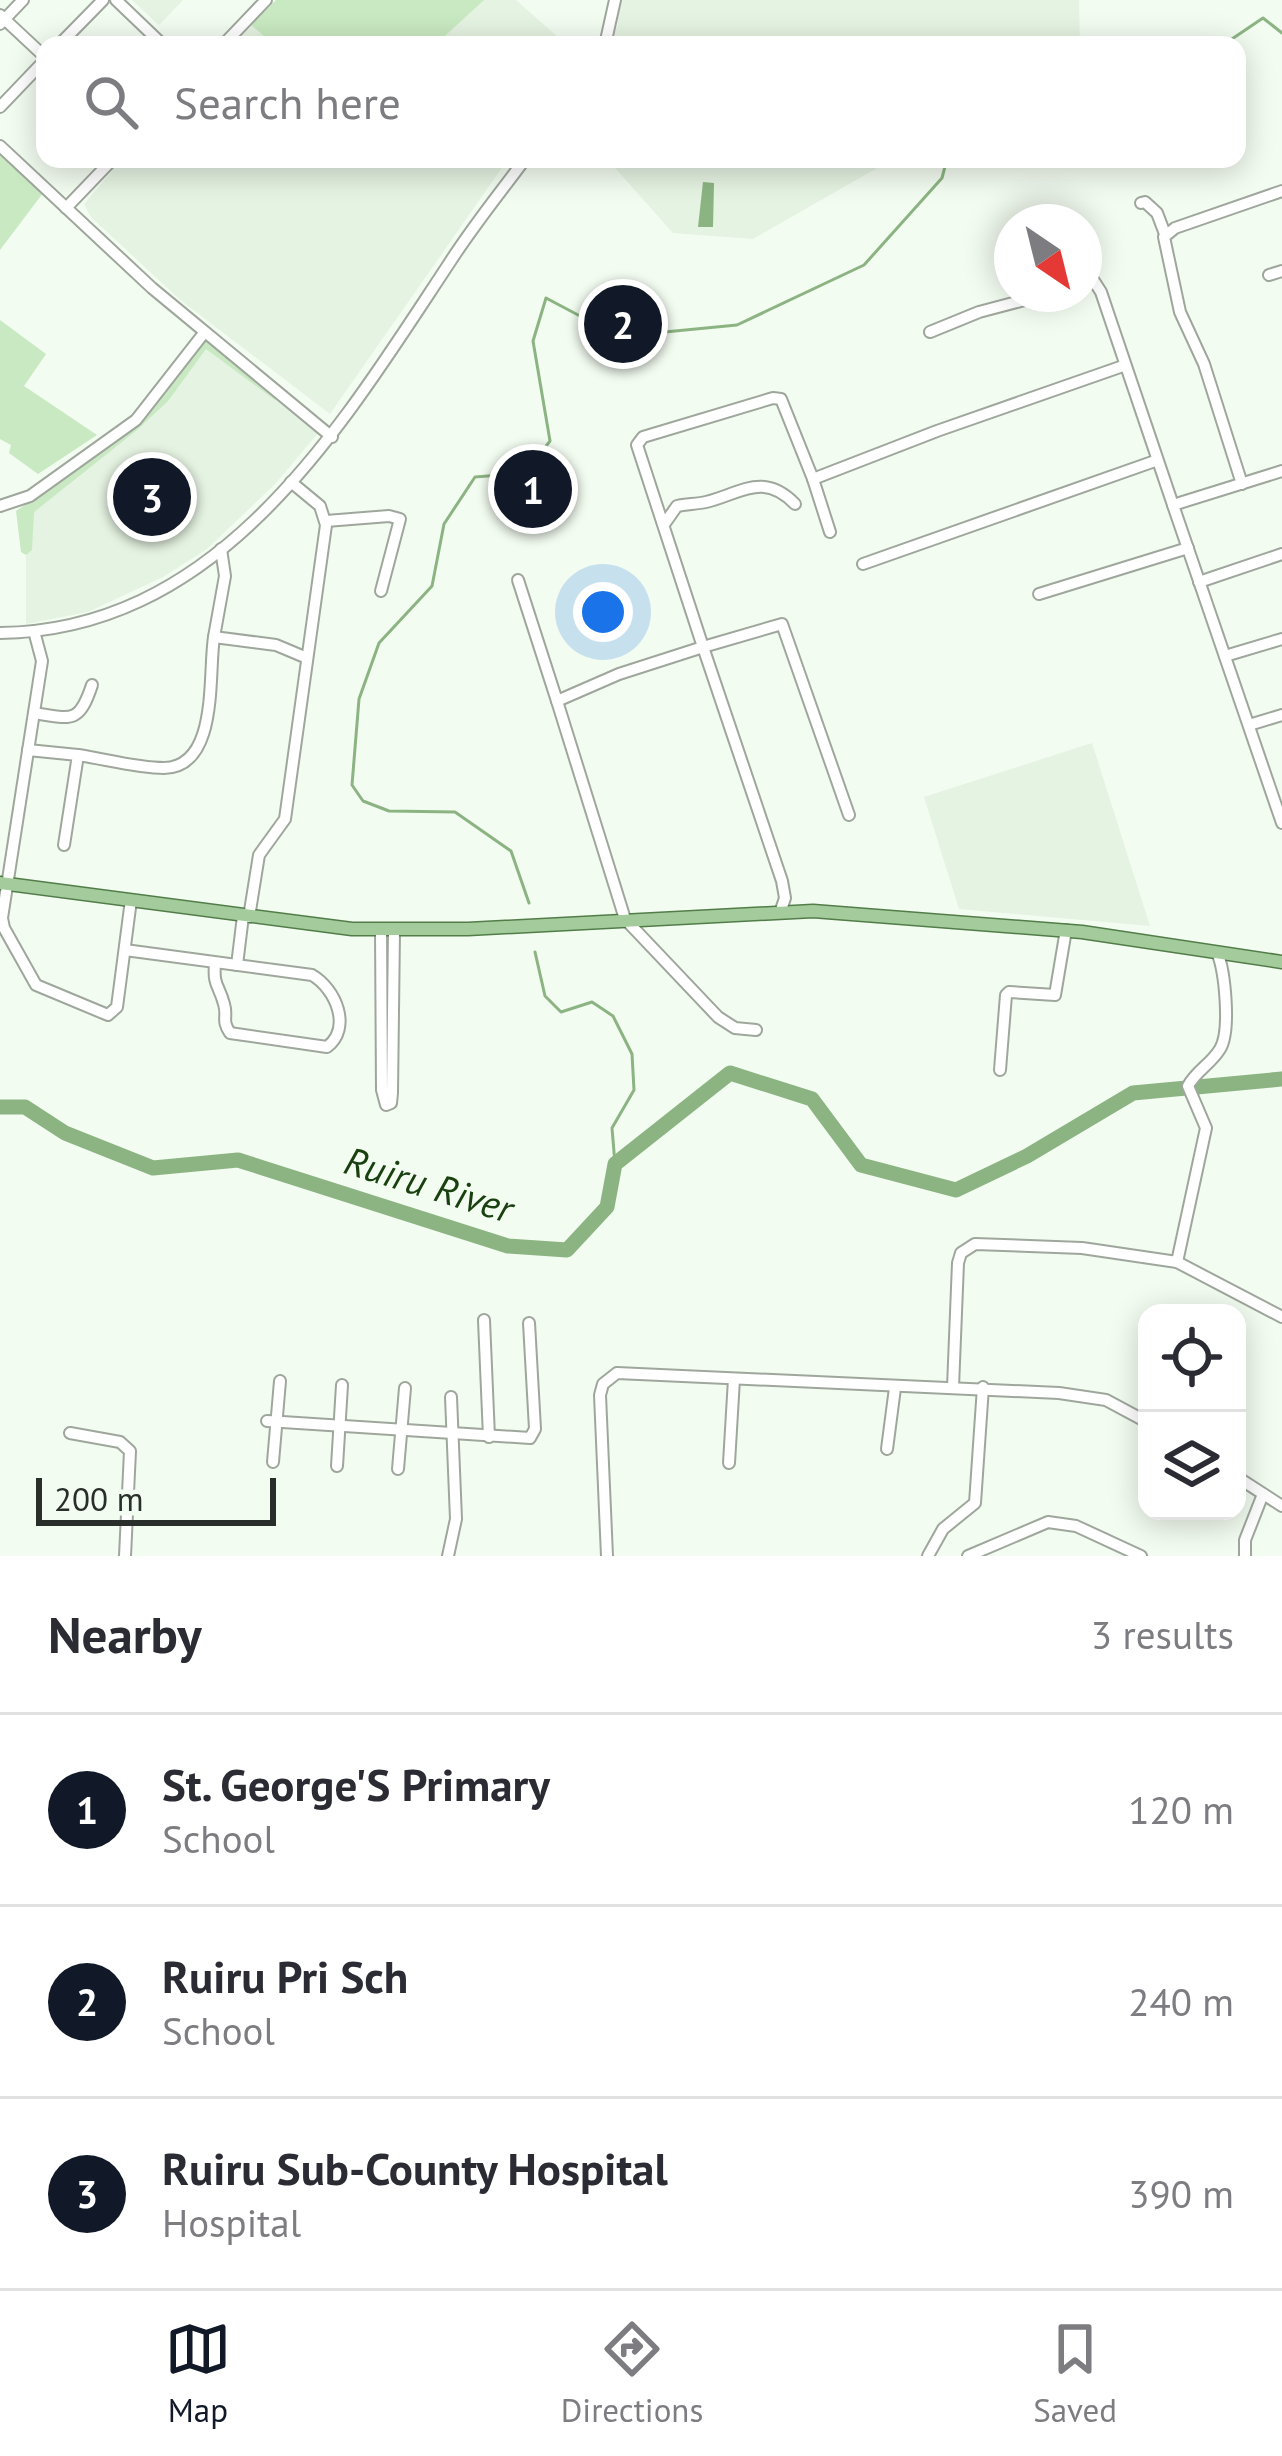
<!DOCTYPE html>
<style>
body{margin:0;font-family:"PT Sans",sans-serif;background:#f2f2f3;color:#2b2b33}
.controls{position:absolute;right:36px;bottom:36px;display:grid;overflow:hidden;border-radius:24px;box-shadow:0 6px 30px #0003}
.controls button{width:108px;height:108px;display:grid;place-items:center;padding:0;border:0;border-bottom:3px solid #e1e1e2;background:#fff;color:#2b2b33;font:60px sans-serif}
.compass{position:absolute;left:994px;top:204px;width:108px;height:108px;border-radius:50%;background:#fff;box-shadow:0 6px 30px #0003;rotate:145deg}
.scale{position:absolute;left:36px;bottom:30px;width:240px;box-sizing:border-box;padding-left:12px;border:6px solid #2a2e2a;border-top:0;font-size:33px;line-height:42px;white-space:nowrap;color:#2a2e2a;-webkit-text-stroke:9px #f3fcf1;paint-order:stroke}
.you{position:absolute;left:603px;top:612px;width:42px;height:42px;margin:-30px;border:9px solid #fff;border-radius:50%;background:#1a73e8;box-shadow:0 0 0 18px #1a73e833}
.badge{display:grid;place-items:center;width:78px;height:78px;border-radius:50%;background:#111827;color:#fff;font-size:39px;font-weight:700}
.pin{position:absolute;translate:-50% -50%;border:6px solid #fff;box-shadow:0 3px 12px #0006}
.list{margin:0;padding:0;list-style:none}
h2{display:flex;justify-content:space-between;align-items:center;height:156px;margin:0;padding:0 48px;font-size:51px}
h2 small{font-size:39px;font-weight:400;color:#7c7c81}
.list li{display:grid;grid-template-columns:78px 1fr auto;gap:36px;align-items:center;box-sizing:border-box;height:192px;padding:0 48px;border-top:3px solid #e1e1e2}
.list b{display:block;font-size:45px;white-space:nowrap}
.list p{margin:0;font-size:39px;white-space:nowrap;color:#7c7c81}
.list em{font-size:39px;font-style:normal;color:#7c7c81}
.icon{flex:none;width:66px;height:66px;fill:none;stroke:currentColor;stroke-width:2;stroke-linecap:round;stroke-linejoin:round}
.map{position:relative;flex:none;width:1282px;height:1556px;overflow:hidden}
.search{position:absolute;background:#fff;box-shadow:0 6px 30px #0003;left:36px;right:36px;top:36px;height:132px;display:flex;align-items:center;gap:30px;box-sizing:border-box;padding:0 42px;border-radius:24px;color:#7c7c81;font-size:45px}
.sheet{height:732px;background:#fff}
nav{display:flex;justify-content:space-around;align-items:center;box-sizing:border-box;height:168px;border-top:3px solid #e1e1e2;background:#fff;font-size:33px;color:#7c7c81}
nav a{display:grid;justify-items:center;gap:6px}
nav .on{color:#111827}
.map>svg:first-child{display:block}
.built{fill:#e5f3e2}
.green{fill:#c8e9c1}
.water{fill:#8cb483}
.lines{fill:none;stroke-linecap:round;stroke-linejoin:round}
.stream{stroke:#8cb483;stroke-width:3}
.river{stroke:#8cb483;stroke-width:15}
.minor-casing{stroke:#9fa79d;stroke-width:14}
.major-casing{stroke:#527d49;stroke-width:15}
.minor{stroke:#fff;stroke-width:10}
.major{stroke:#a4cb9c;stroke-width:12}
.labels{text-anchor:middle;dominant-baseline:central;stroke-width:9;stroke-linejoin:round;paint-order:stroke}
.water-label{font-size:39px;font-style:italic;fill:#194110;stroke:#f3fcf1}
</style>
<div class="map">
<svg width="1282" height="1556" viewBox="0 0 1282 1556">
<rect width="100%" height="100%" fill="#f3fcf1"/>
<g class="built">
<polygon points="132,0 183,0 159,25"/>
<polygon points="276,0 516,0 567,45 231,45"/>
<polygon points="618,0 1079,0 1080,45 610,45 618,24"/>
<polygon points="122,159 508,159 330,414 179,299 90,216 84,204"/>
<polygon points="607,159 893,159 753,239 673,233"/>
<polygon points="207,345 319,432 276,483 207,549 163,577 88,612 26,624 26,510 155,409"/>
<polygon points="1092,743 1150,926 959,909 924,797"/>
</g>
<g class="green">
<polygon points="276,0 484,0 435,45 269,45 270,41 251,25"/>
<polygon points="0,153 43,193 0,250"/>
<polygon points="0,320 46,354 24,386 97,435 38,474 9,453 11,445 0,439"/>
<polygon points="209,341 277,397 275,400 206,349 168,401 137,430 34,512 32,550 26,555 21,552 16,511 96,455 155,406 203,342"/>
</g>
<polygon class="water" points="703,182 714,183 713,227 698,227"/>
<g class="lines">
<g class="stream">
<polyline points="1223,45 1263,18 1282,33"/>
<polyline points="529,903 511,851 455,812 389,811 363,801 352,785 359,699 379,643 432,586 444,524 475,477 525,473 550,441 533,341 546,298 580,316 644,334 737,325 864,265 942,178 947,159"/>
<polyline points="535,952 545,996 561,1012 592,1002 613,1016 632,1054 634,1090 612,1128 615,1164"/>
</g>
<polyline class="river" points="0,1107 25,1107 65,1133 153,1168 238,1160 508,1246 567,1250 607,1207 615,1164 730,1073 812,1099 861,1165 956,1190 1027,1156 1133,1093 1282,1079"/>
<defs>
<g id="minor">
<polyline points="116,0 163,45"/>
<polyline points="0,15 45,57"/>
<polyline points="0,24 23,0"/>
<polyline points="59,45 103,0"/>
<polyline points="223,45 266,0"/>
<polyline points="605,45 615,0"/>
<polyline points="0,107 45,60"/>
<polyline points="0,146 152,288 332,437"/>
<polyline points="1141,203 1145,202 1157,213 1165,234"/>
<polyline points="66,208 113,159"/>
<polyline points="1269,275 1282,271"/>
<polyline points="1084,279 1092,278 1101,292 1173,505"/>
<polyline points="930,332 979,312 1047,294"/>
<polyline points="1282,471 1173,505 1282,823"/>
<polyline points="813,479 781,399 773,398 643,437 637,445 703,647 782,624 849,815"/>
<polyline points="1242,484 1204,364 1180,312 1164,237 1175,228 1282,191"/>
<polyline points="0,506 30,496 136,420 204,333"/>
<polyline points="326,521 389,516 400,519 381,591"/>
<path d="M665 523 677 506C686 504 697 504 706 502 740 494 763 471 795 504"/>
<polyline points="830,532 813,479 937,431 1123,366"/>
<polyline points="221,549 225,576 214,637 276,645 307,658"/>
<polyline points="863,564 1155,461"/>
<polyline points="518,580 557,701"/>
<polyline points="1199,582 1282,554"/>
<polyline points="1039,594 1188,548"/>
<polyline points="34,631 42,661 2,918 4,928 36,985 108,1015 117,1007 131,900"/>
<path d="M0 633C222 630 342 425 450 262 473 226 500 193 525 159"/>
<polyline points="1225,656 1282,639"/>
<path d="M34 713C72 719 79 724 92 685"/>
<polyline points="1249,725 1282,715"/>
<polyline points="28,750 78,755 64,845"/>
<path d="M78 755C105 759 137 768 164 768 219 767 208 675 214 637"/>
<polyline points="249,917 259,855 285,819 326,525 320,506 291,482"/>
<polyline points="381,930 382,1090 386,1105 391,1103 392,1093 394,931"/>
<path d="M125 950 312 975C336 989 352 1028 327 1047L230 1033C221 1020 228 1017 224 1004 219 985 213 986 215 964"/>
<polyline points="237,965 243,916"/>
<polyline points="756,1030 735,1028 718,1017 625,919 557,701 619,674 703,647 782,881 785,898 781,910"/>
<polyline points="1000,1070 1006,995 1009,992 1055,995 1066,930"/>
<path d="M1177 1262 1206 1128 1188 1086C1196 1071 1211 1064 1220 1049 1231 1031 1225 971 1217 952"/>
<polyline points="484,1320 489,1437"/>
<polyline points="953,1387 958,1263 961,1253 975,1244 1082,1248 1177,1262 1282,1317"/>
<polyline points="267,1421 530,1438 535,1429 529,1323"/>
<polyline points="70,1433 120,1442 130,1451 125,1556"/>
<polyline points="887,1449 895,1388"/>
<polyline points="273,1462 280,1381"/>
<polyline points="729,1463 734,1379"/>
<polyline points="337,1466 342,1385"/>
<polyline points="398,1469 405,1388"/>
<polyline points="1237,1477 1282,1506"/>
<polyline points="448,1556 456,1519 451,1397"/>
<polyline points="607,1556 600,1395 603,1384 617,1373 1059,1393 1106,1400 1147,1422"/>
<polyline points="928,1556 943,1529 975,1503 983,1387"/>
<polyline points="968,1556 1048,1522 1076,1526 1141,1556"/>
<polyline points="1245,1556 1245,1540 1263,1494"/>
</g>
<polyline id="major" points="0,883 352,929 468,929 813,911 1082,932 1282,962"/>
</defs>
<use href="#minor" class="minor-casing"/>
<use href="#major" class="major-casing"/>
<use href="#minor" class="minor"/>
<use href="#major" class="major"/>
</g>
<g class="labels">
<g class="water-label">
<text transform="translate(429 1184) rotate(17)">Ruiru River</text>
</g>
</g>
</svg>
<div class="controls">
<button><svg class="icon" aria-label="locate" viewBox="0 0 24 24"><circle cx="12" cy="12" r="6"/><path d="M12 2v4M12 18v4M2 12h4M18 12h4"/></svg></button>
<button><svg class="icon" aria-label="layers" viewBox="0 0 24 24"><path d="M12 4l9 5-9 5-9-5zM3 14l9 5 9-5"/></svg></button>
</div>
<svg class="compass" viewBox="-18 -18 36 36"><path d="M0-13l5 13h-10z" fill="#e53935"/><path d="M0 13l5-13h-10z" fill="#7c7c81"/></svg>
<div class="scale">200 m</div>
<div class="you"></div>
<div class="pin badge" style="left:533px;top:489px">1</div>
<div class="pin badge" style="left:623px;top:324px">2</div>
<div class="pin badge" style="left:152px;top:497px">3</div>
<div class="search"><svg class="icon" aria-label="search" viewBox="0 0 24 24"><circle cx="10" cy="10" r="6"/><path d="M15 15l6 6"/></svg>Search here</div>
</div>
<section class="sheet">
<h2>Nearby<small>3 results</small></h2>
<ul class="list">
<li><span class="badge">1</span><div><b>St. George'S Primary</b><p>School</p></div><em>120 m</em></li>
<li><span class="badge">2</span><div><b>Ruiru Pri Sch</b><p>School</p></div><em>240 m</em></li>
<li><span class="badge">3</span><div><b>Ruiru Sub-County Hospital</b><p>Hospital</p></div><em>390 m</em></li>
</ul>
</section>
<nav>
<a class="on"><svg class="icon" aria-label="map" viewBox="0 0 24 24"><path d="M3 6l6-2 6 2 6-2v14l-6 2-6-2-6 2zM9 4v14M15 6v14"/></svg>Map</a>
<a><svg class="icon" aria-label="directions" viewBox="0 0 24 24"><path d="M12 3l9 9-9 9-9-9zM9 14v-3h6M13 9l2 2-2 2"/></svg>Directions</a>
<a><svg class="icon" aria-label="saved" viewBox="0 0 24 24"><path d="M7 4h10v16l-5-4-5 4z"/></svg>Saved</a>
</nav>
